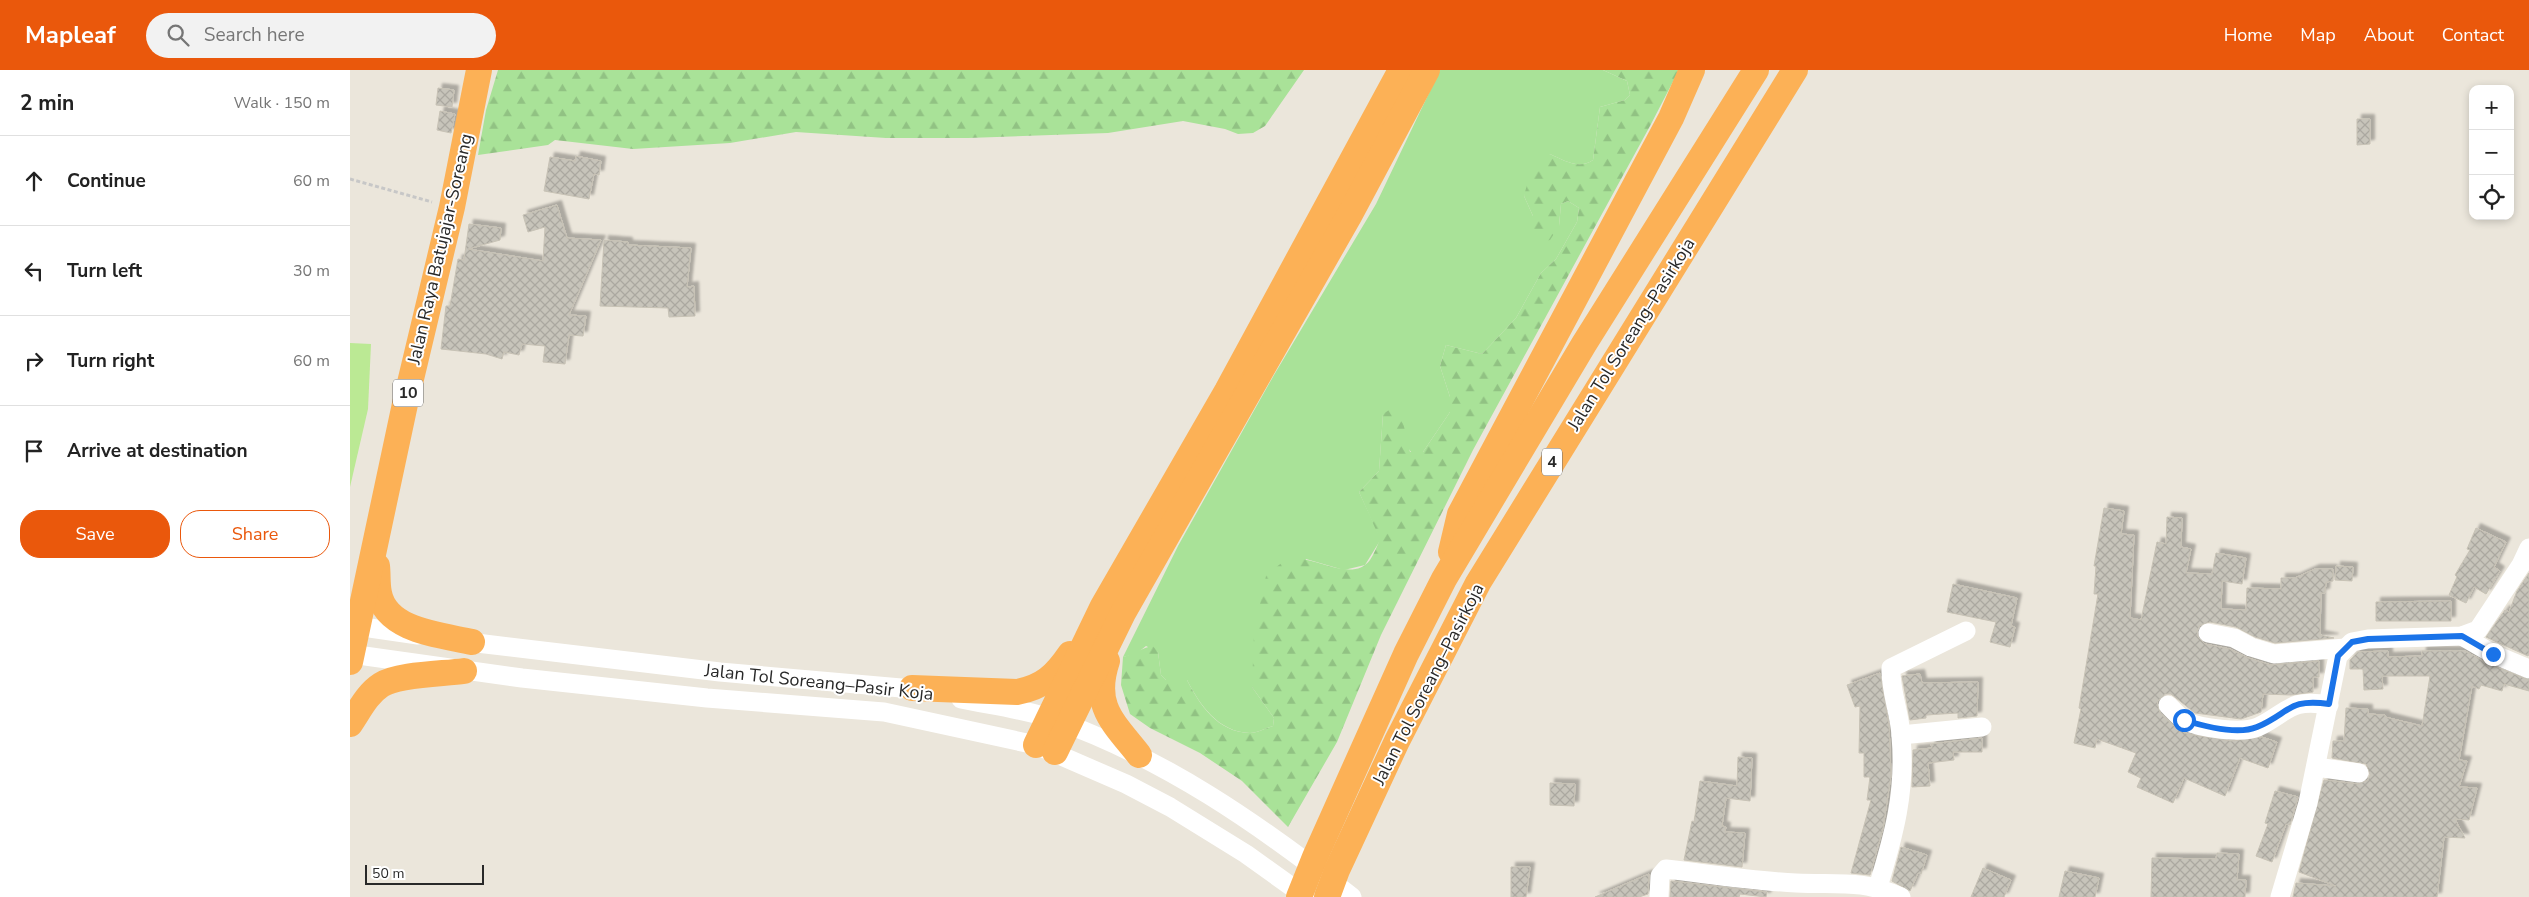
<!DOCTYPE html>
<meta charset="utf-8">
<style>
body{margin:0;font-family:"Nunito Sans",sans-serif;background:#f2f2f2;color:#222}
.controls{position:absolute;right:15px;top:15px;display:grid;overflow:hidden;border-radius:10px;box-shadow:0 2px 8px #0003}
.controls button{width:45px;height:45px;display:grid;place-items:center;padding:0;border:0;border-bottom:1px solid #e0e0e0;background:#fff;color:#222;font:25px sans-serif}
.scale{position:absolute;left:15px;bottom:12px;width:119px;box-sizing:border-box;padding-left:5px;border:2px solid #292929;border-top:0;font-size:14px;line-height:18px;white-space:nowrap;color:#292929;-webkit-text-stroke:4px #fff;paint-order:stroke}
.stop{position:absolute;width:15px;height:15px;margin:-11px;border:4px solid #1a73e8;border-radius:50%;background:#fff}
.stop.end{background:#1a73e8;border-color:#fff;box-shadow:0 1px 5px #0008}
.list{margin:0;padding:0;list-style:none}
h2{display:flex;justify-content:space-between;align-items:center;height:65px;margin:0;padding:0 20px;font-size:21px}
h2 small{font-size:16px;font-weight:400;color:#767676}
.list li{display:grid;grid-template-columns:32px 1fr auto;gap:15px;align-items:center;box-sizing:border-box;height:90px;padding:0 20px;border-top:1px solid #e0e0e0}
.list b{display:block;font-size:19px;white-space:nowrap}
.list em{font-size:16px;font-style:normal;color:#767676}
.actions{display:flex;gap:10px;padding:15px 20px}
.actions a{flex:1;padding:11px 0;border:1px solid #ea580c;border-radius:20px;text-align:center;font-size:18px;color:#ea580c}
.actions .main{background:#ea580c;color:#fff}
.icon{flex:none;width:28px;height:28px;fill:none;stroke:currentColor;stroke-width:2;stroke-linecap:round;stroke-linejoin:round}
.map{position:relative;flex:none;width:2179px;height:827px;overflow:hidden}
header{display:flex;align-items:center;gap:30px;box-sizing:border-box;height:70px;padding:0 25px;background:#ea580c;color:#fff}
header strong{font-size:24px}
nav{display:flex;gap:28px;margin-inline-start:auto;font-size:18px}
.search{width:350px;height:45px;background:#f2f2f2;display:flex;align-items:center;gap:12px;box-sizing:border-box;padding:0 18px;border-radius:28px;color:#767676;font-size:19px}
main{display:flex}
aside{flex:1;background:#fff}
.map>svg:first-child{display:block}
.grass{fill:#a9e298}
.forest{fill:url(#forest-firs)}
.pitch{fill:#bbe994}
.building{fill:url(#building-cross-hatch);stroke:#c7c2b5;filter:url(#shadow)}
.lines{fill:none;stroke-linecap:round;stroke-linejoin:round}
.path{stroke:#c7c7c7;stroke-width:3;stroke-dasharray:4 2.5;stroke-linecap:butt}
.minor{stroke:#fff;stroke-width:19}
.highway{stroke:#fcb156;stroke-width:26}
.route{stroke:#1a73e8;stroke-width:6}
.labels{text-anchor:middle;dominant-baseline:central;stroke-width:4;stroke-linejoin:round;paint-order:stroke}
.shield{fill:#fff;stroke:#696969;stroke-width:1}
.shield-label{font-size:16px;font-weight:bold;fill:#292929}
.street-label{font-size:18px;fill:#292929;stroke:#fff}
</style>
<header>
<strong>Mapleaf</strong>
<div class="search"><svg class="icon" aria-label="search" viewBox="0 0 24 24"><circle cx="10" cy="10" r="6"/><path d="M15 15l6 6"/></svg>Search here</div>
<nav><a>Home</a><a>Map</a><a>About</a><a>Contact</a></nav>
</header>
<main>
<aside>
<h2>2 min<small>Walk · 150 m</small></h2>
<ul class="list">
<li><svg class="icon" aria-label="ahead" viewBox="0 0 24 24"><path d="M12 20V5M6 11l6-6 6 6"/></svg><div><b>Continue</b></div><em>60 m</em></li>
<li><svg class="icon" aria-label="left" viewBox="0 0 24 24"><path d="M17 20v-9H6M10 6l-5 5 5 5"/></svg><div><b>Turn left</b></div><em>30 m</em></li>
<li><svg class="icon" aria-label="right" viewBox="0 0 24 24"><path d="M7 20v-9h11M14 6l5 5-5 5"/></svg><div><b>Turn right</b></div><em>60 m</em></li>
<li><svg class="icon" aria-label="arrive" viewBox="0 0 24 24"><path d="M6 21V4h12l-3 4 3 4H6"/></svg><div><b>Arrive at destination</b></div></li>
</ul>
<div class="actions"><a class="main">Save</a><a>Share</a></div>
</aside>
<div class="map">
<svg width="2179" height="827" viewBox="0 0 2179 827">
<defs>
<pattern id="forest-firs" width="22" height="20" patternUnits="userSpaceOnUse" patternTransform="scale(1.25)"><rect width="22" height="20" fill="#a9e298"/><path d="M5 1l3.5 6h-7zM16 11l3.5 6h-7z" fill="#91c283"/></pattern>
<pattern id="building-cross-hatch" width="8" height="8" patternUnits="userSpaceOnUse" patternTransform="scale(1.25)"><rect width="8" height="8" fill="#c7c4ba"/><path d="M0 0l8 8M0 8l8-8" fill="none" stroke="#aba8a0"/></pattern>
<filter id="shadow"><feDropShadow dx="4.5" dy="-4.5" stdDeviation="1" flood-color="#0004"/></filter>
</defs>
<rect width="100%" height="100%" fill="#ebe6db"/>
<path class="grass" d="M1090 0H1253L1277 11 1280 25 1275 30 1250 37 1243 90C1229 100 1213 90 1200 84L1174 126 1183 146 1209 156 1211 134 1218 131 1229 138 1227 152 1206 189 1191 203 1166 248 1132 284 1096 275 1090 296 1100 327V342L1073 382H1061L1033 344 1029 401 1009 422 1031 469 1015 495 994 500 956 489 902 617 924 648 923 656C916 658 907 663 900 663 868 662 850 635 837 610H816L811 605 808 582 796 576 786 584 773 587 828 476 924 305 1026 134Z"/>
<g class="forest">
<polygon points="148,0 954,0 915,56 903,63 888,64 875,59 833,51 758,63 618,68 536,68 446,62 380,73 283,79 205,70 198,75 128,85 136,40"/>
<path d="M1253 0H1329L1300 56 1123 380 1031 565 987 672 938 757 892 711 850 683 800 658 780 644 771 615 773 587C785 584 793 577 803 576L808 582 811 605 816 610H837C850 635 867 662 900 663 907 663 916 658 923 656L924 648 902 617 904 562 916 506C922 501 931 492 938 490 962 482 1001 515 1020 490 1024 484 1027 476 1030 469L1009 422 1029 401 1033 344 1039 340 1052 348 1060 382H1073L1100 342V327L1090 296 1096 275 1132 284 1166 248 1191 203 1206 189 1227 152 1229 138 1218 131 1211 134 1209 156 1200 170 1186 173 1179 167 1183 146 1174 126C1179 109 1182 90 1200 84 1213 90 1229 100 1243 90L1250 37 1275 30 1280 25 1277 11Z"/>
</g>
<polygon class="pitch" points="0,273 21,274 18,339 0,417"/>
<g class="building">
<polygon points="88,18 104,20 102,37 86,35"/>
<polygon points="90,41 105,44 101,63 87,60"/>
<polygon points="2007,49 2020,49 2020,74 2007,75"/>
<polygon points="226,86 251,91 249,105 244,104 239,129 194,121 200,87 225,91"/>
<polygon points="207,135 217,168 251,170 219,245 236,246 233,266 219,265 215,294 193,292 195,276 172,274 169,285 154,282 152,289 136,284 91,279 96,236 100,236 108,189 114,190 119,154 151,158 150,170 118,179 193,191 195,157 178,162 173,145"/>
<polygon points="254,170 278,172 278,175 341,178 337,217 344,216 345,246 319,247 318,238 250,236"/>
<polygon points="1754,438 1774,441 1771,464 1784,465 1780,548 1791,550 1807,472 1816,474 1817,447 1832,448 1831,477 1841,479 1836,503 1862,504 1866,483 1896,488 1892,514 1872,511 1871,539 1896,540 1897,518 1931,519 1931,508 1945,508 1965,499 1983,499 1983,511 1976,512 1975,523 1971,523 1970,565 1984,568 1925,573 1905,567 1886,557 1860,552 1850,555 1847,561 1848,567 1855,574 1880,579 1898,588 1921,595 1969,591 1969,607 1963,607 1963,622 1941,625 1913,624 1911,642 1891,649 1845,643 1821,624 1815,624 1807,632 1810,643 1826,658 1838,664 1881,671 1912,667 1927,672 1918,698 1890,688 1875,726 1834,708 1823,733 1787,717 1791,708 1778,702 1786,683 1747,669 1745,678 1724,673 1731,639 1729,638 1748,524 1744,524 1746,496 1744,496"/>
<polygon points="2126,458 2156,472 2144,497 2150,501 2136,524 2124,517 2116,533 2099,525 2107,507 2105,505 2120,480 2117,479"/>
<polygon points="1986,496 2003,497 2002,511 1985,510"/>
<polygon points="2179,503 2179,584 2178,586 2136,567 2155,540 2159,542 2167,521"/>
<polygon points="1603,514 1667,528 1661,556 1665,557 1660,577 1640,572 1646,552 1597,542"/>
<polygon points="2101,531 2101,551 2026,551 2026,532"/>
<polygon points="2038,581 2038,587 2072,586 2072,581 2115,581 2139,594 2179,610 2179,621 2154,614 2152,621 2131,615 2129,619 2122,616 2109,690 2117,691 2109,717 2127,718 2119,750 2105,749 2115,768 2094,767 2087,827 1943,827 1946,813 1986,816 1949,802 1974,710 2008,714 2018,710 2020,705 2016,694 1982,688 1983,671 1994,671 1996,638 2018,639 2018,644 2035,645 2035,647 2072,656 2080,606 2032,606 2033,619 2014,620 2013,599 2000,599 2000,590 2008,582"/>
<polygon points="1530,603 1539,655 1541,705 1533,758 1520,805 1501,803 1521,730 1517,730 1520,707 1514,707 1514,683 1509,683 1510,636 1505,637 1497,615"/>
<polygon points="1570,604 1572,613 1628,612 1627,646 1608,648 1608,643 1576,645 1576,648 1560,650 1552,606"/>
<polygon points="1632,668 1632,682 1603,682 1604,690 1578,693 1580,716 1562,717 1563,680 1582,678 1581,674"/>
<polygon points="1388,687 1402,688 1400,731 1376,728 1372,756 1376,757 1375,762 1395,763 1392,797 1334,790 1342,751 1344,752 1350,711 1387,716"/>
<polygon points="1200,713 1225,714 1224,736 1200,735"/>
<polygon points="1925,721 1948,727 1940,755 1936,754 1922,792 1906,786 1918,754 1915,753"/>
<polygon points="1551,777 1577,785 1571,804 1568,803 1560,821 1542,811"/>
<polygon points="1867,783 1889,784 1887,810 1896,810 1895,827 1801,827 1802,788 1866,789"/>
<polygon points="1161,797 1180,797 1176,827 1161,827"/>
<polygon points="1633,798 1661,810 1654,827 1621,827"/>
<polygon points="1715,801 1749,808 1745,827 1709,827"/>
<polygon points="1299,804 1298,824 1289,827 1245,827"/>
<polygon points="1321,811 1380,818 1417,822 1416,827 1390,824 1389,827 1320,827"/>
</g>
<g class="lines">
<polyline class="path" points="0,109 82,132"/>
<g class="minor">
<polyline points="0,558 6,556 68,565"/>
<polyline points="1858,563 1884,568 1901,577 1924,584 1995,578"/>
<polyline points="2112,566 2143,584 2179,599"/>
<polyline points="110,571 370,602 574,620"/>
<polyline points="0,584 172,608 357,628 534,642 686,675 776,714 820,737 896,784 956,827"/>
<path d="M611 629C640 635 672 639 700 648 813 687 909 754 1002 827"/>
<path d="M1818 635C1823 640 1829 647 1835 651 1850 658 1892 664 1908 657 1939 642 1939 628 1979 635"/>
<polyline points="1551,665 1632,657"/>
<polyline points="1966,697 2009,703"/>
<path d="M1528 817C1544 765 1556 721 1551 666 1550 643 1540 621 1541 598L1616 561"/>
<path d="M1309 827 1310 806 1316 799C1359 804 1403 811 1446 813 1488 815 1511 809 1551 827"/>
<polyline points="1930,827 1958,733 1988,586 2002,572 2018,569 2112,566 2128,560 2171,495 2179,478"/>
</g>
<g class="highway">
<polyline points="1101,482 1110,444 1321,48 1342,0"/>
<path d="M27 496C28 504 27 514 29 523 36 561 91 565 122 572"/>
<path d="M757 591C742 636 763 652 789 685"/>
<polyline points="0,592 55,334 102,137 129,0"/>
<path d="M562 618 667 622C693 617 705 606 720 584"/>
<path d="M0 654C9 641 17 624 31 615 48 604 93 604 114 601"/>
<polyline points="686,675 753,536 877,321 1051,0"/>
<polyline points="705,682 773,543 999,146 1077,0"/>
<polyline points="949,827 965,787 1056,584 1094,509 1234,274 1406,0"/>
<polyline points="977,827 987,800 1047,671 1128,513 1445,0"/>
</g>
</g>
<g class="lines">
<path class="route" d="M1834 650C1853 656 1888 665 1907 657 1940 643 1938 628 1979 634L1988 586 2002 572 2018 569 2112 566 2143 584"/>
</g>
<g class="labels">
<g class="shield">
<rect x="43" y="309.5" width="30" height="27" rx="4"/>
<rect x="1192" y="378.5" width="20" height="27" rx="4"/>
</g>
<g class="shield-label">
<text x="58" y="323">10</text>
<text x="1202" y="392">4</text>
</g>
<g class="street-label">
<text transform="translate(90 179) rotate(-77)">Jalan Raya Batujajar-Soreang</text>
<text transform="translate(1281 264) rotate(-58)">Jalan Tol Soreang–Pasirkoja</text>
<text transform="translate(469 612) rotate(6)">Jalan Tol Soreang–Pasir Koja</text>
<text transform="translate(1078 614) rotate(-63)">Jalan Tol Soreang–Pasirkoja</text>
</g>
</g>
</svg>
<div class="controls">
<button>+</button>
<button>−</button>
<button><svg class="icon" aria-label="locate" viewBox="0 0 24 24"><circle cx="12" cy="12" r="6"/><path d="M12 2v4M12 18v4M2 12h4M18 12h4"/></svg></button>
</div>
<div class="scale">50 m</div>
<div class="stop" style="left:1834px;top:650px"></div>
<div class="stop end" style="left:2143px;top:584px"></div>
</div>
</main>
